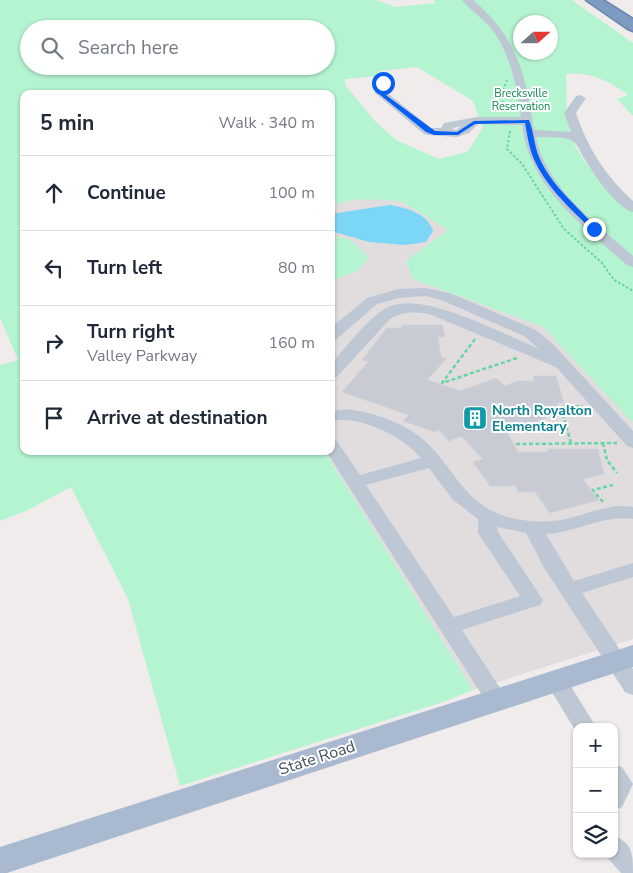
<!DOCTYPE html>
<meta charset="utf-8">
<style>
body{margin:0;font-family:"Nunito Sans",sans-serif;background:#f6f6f7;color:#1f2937}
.controls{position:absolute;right:15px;bottom:15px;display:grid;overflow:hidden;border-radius:10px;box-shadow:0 1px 4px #0004}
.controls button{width:45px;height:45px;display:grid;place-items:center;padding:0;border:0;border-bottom:1px solid #e0e1e3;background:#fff;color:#1f2937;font:25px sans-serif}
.compass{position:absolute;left:513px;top:15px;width:45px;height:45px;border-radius:50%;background:#fff;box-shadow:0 1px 4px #0004;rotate:69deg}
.stop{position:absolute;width:15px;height:15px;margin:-11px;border:4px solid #045ff2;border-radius:50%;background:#fff}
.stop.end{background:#045ff2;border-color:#fff;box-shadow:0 1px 5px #0008}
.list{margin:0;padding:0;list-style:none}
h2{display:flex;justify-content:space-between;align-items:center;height:65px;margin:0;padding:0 20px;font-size:21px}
h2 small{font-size:16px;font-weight:400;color:#747a83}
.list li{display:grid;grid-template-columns:32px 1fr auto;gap:15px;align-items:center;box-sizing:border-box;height:75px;padding:0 20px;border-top:1px solid #e0e1e3}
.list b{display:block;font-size:19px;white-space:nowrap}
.list p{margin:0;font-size:16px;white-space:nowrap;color:#747a83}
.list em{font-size:16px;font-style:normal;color:#747a83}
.icon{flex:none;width:28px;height:28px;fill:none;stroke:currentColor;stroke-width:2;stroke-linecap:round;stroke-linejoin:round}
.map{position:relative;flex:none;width:633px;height:873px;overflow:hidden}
.search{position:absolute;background:#fff;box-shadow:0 1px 4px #0004;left:20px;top:20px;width:315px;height:55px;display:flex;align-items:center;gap:12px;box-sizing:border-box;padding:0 18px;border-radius:28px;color:#747a83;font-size:19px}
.panel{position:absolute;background:#fff;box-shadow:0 1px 4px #0004;left:20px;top:90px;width:315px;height:365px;border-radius:10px}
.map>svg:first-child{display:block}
.education{fill:#e1ddde}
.green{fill:#b4f4d0;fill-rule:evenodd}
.water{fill:#7cd6f6}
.building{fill:#c8cbd3;stroke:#d0d2d9}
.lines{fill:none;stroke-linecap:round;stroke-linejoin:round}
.highway-casing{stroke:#6986ae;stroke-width:3}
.path-far1{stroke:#69d5a6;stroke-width:2;stroke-dasharray:2.5 2;stroke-linecap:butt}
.path{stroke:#69d5a6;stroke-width:2.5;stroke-dasharray:4 2.5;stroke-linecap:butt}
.minor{fill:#bec8d4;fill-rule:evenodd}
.major{fill:#a9bad0;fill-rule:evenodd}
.highway{fill:#7e9bc2;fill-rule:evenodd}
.route{fill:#045ff2}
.labels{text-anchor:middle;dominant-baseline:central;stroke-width:4;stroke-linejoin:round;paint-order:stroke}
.far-park-label{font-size:11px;fill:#0c854f;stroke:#fff}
.culture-label{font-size:14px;font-weight:bold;fill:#0d838f;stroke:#fff;text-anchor:start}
.near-street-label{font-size:16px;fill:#434f5c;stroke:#fff}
</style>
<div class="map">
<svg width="633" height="873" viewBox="0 0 633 873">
<rect width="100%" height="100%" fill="#f0ecec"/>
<polygon class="education" points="360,199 401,201 448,230 406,261 413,279 543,327 633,423 633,639 473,690 324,451 331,451 331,281 357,271 349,239 331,236 331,205"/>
<g class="green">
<path d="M0 0H376L395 7 436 3 433 0H572L633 43V116L617 99 628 95C609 81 590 71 566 74 567 94 565 116 571 135 578 160 613 196 633 212V423L543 327 413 279 406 261 448 230 401 201 360 199 331 205V94H24V451H324L473 690 443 702 180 786 128 599 71 487 26 511 0 521V365L18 360 0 318ZM520 22H550V52H520ZM29 29H326V66H29ZM417 67 473 101 483 128 467 152 439 159 396 140 374 120 346 86 345 79 378 76 379 71Z"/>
<polygon points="331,236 349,239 369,257 357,271 331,281"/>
</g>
<path class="water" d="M390 205C407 208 427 213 433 231L426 242 405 245 369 242 331 231V214Z"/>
<polygon class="building" points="402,325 442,325 445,337 438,337 441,357 446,359 427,380 461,391 496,378 505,386 517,381 534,381 533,376 556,376 564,403 557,403 560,413 507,432 518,452 549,452 547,449 598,449 604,474 583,479 599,500 550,513 535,492 519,492 515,486 490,486 473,462 483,459 461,436 449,441 439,430 435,432 403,421 409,415 342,392 368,362 362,360 387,328 402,328"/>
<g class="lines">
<defs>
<polygon id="highway" points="586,0 603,0 633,19 633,31 628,29"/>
</defs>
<use href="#highway" class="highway-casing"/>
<g class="path-far1">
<polyline points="505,112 501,96 507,80"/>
<polyline points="510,131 507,149 522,164 564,229 602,263 614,280 633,291"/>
</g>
<g class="path">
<polyline points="475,339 442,383 517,358"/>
<polyline points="571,443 561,407 583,406"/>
<polyline points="603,443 607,460 617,473"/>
<polyline points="516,444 617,443"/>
<polyline points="603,502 593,490 613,485"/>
</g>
<g class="minor">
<path d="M462 0H473C517 37 526 75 534 130L571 132 564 113 576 96 580 95 586 98 576 113C587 147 606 177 633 201V212C616 208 593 173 584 158 581 154 578 145 574 142 566 135 546 138 536 137 546 188 596 223 633 256V267L628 266C584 227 529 187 522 125L478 124 469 133 457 137 428 135 424 134 375 93V85L379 81H387L389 83 385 88 386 92 431 128H441L444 123 477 117H521C517 86 510 52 490 27 481 17 470 10 462 0ZM461 126 456 130 453 129V128Z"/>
<path d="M425 288 450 293 536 330 554 345 633 431V448L627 446 556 367 429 314C413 312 404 311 390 319L337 377 331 379V364C346 348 371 313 391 306 426 292 505 335 539 349L524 336 441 300 425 296 399 298 377 304 337 339 331 341V328L367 298 398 289Z"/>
<path d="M347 409C372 412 405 423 424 440 451 464 463 500 499 514 521 523 551 524 574 517 593 512 612 503 633 507V519C604 514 575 533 546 534L574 581 633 563V577L582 593 633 669V695L625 692 543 566 526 533 497 527 498 532 543 600 540 605 462 630 508 700 505 706 497 709 489 706 326 451H331V439L337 441 360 475 421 458C402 436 361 415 331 421V411ZM429 468 453 500 478 519V533L520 596 454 617 366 485Z"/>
<polygon points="556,672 564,675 596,727 577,727 577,733 545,681 548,675"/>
<polygon points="614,764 622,767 633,784 622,807 614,810"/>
<path d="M614 836C633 843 633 855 633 873H621L605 855 614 854Z"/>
</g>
<polygon class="major" points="633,645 633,667 7,873 0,873 0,847"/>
<use href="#highway" class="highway"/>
</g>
<path class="route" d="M381 82 385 83 381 87 383 93 435 131 457 132 474 121 529 120C534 132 534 145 539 157 552 187 577 205 597 229L592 230C570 208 545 186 533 157 529 147 527 134 525 123L475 124 458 135H434L426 132 379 94 376 87Z"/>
<defs>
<symbol id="building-square" viewBox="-11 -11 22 22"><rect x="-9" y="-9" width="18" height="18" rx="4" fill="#0f9aa8" stroke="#fff"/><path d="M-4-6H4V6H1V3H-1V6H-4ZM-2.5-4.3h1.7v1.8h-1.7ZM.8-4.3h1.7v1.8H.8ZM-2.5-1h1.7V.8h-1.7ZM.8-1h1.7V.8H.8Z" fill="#fff"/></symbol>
</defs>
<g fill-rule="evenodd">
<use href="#building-square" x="461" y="404" width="28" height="28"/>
</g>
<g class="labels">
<g class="far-park-label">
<text x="521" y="93">Brecksville<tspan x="521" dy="13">Reservation</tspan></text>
</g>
<g class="culture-label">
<text x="492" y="410">North Royalton<tspan x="492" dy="16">Elementary</tspan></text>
</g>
<g class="near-street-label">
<text transform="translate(317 758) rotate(-18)">State Road</text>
</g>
</g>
</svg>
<div class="controls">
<button>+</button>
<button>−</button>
<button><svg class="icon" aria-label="layers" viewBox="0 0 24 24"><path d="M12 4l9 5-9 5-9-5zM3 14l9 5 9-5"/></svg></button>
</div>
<svg class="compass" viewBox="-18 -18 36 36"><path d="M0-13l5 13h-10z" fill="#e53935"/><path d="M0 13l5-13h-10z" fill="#747a83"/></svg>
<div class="stop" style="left:383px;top:83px"></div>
<div class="stop end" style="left:594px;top:229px"></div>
<div class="search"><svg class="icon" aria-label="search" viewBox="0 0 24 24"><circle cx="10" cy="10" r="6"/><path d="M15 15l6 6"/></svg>Search here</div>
<section class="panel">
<h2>5 min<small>Walk · 340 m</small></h2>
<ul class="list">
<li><svg class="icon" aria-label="ahead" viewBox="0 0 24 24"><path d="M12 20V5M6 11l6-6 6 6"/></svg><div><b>Continue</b></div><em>100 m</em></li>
<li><svg class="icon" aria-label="left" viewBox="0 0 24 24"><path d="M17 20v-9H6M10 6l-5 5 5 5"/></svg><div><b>Turn left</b></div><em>80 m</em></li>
<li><svg class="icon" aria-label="right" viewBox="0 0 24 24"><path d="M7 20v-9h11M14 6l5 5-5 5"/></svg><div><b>Turn right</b><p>Valley Parkway</p></div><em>160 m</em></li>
<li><svg class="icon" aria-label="arrive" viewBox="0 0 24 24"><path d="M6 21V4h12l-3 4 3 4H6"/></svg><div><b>Arrive at destination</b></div></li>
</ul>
</section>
</div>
